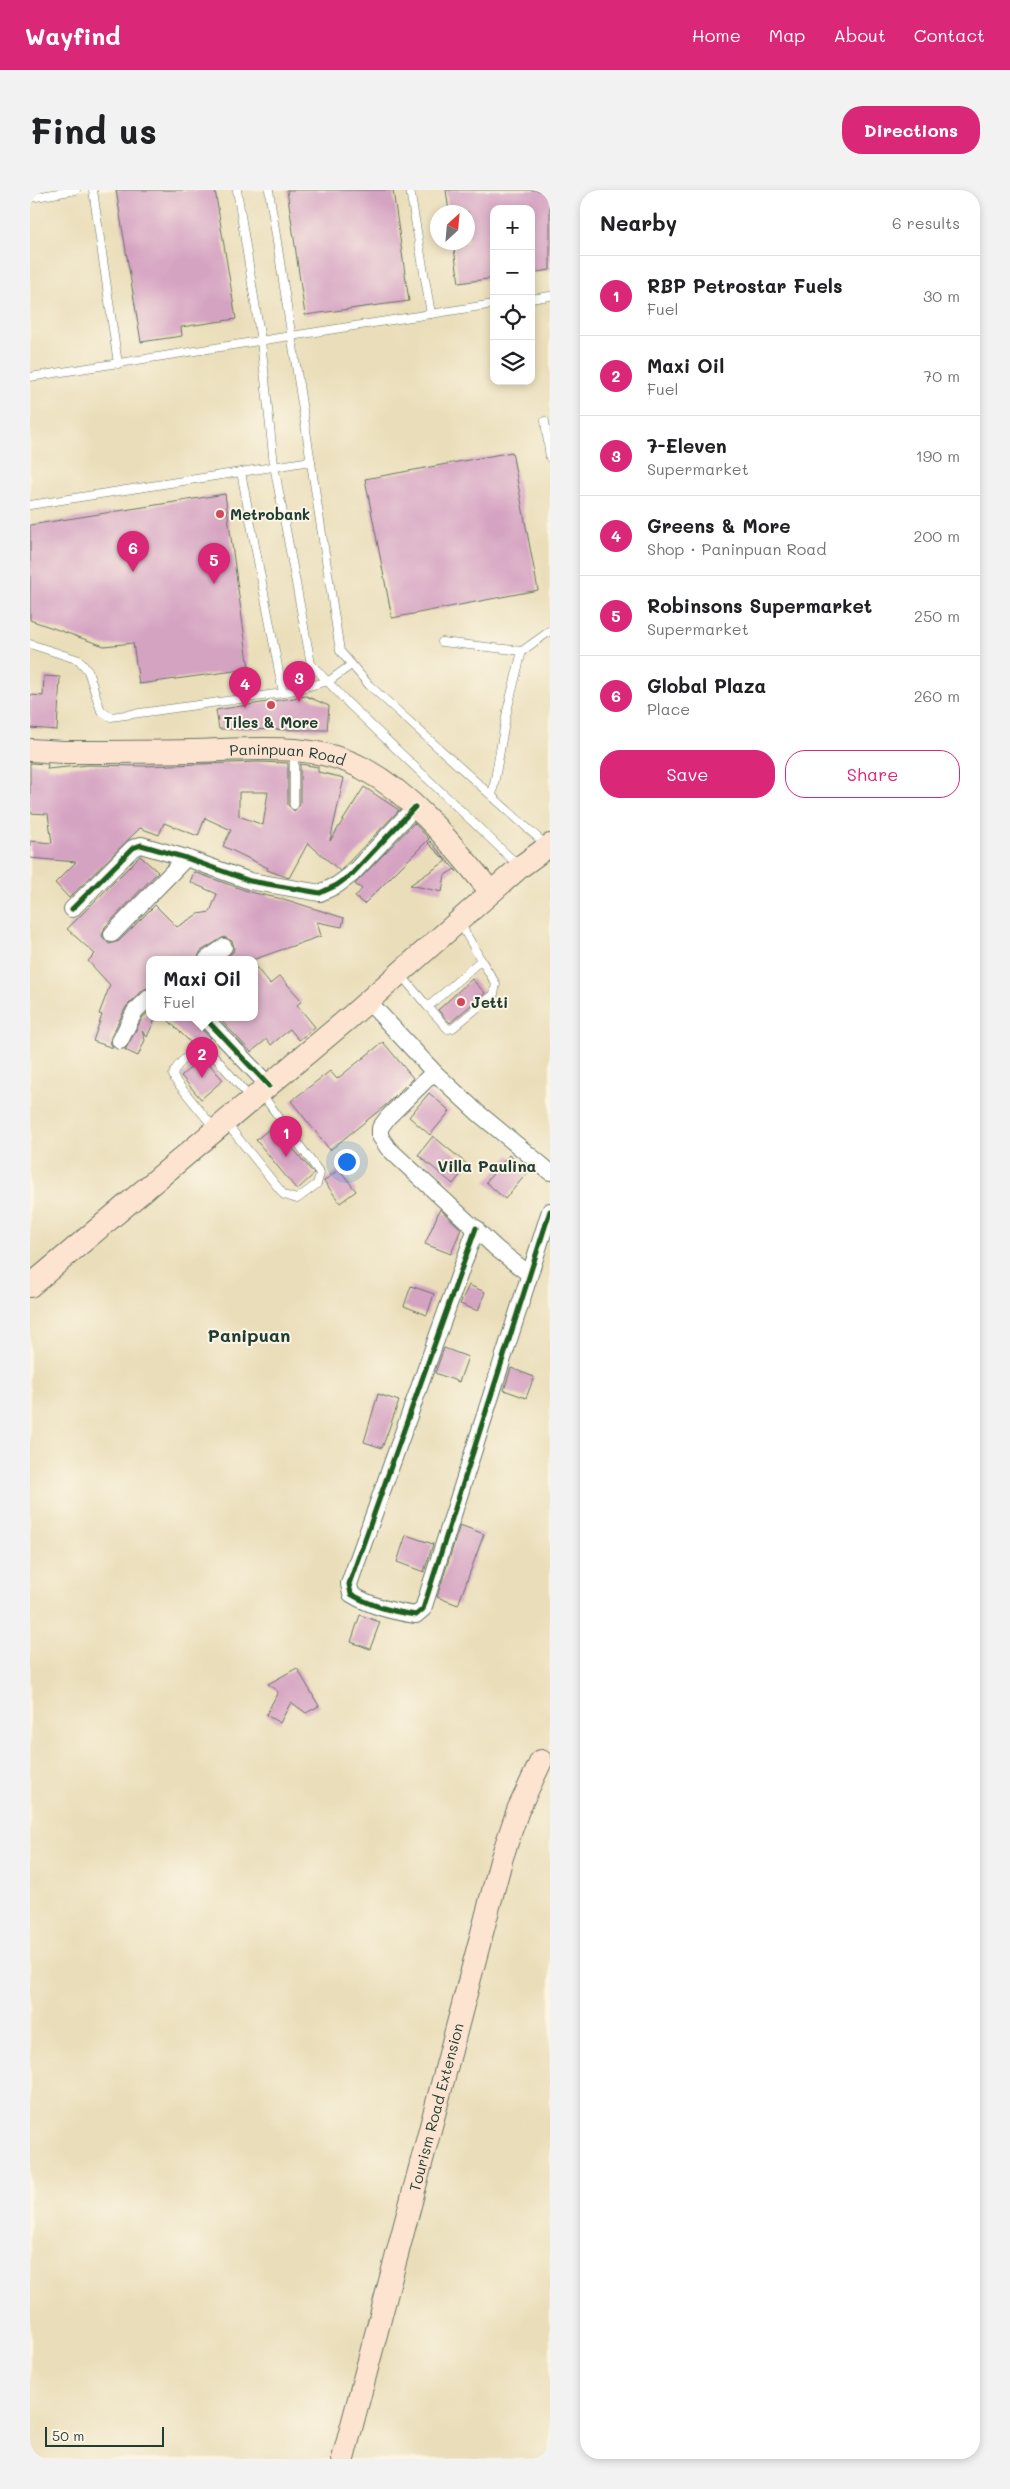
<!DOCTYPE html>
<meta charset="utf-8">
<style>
body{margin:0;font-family:Mali,sans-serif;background:#f2f2f2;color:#202124}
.controls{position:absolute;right:15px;top:15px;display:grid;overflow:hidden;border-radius:10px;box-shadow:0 2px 8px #0003}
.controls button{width:45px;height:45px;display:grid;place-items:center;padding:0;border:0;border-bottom:1px solid #e0e0e0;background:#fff;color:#202124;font:25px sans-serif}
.compass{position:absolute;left:400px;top:15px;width:45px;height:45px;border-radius:50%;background:#fff;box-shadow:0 2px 8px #0003;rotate:26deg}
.scale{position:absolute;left:15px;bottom:12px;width:119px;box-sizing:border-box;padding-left:5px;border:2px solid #1f3d34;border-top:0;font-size:14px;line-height:18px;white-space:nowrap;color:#1f3d34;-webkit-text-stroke:4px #fcf5e5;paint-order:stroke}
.you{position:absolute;left:316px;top:971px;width:18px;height:18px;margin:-12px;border:4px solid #fff;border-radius:50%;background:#1a73e8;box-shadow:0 0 0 8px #1a73e833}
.badge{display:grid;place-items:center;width:32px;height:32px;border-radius:50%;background:#db2777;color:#fff;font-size:16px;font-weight:700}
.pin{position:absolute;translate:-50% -41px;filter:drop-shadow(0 1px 2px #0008)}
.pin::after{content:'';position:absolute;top:26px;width:18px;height:15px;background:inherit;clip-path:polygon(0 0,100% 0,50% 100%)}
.popup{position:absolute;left:116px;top:766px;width:112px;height:65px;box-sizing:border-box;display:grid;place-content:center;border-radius:10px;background:#fff;filter:drop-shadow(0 1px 4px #0005);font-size:16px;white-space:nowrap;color:#757577}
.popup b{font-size:19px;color:#202124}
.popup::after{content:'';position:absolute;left:50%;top:100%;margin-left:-10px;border:10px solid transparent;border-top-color:#fff}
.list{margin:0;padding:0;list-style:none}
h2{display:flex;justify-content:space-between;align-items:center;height:65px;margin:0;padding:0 20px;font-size:21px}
h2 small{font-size:16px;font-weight:400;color:#757577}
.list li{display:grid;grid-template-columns:32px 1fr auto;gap:15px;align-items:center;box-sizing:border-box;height:80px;padding:0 20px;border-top:1px solid #e0e0e0}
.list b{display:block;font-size:19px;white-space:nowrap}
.list p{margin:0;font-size:16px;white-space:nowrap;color:#757577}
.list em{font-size:16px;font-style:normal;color:#757577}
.actions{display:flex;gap:10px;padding:15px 20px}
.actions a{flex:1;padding:11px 0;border:1px solid #db2777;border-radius:20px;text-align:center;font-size:18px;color:#db2777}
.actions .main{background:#db2777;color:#fff}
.icon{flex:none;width:28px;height:28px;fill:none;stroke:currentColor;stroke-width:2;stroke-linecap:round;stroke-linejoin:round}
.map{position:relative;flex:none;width:520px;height:2269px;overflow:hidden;border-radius:20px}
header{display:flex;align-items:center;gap:30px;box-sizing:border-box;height:70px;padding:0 25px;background:#db2777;color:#fff}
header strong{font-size:24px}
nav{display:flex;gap:28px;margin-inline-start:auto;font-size:18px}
.intro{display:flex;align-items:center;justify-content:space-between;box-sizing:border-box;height:120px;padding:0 30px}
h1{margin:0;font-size:35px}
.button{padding:12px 22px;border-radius:20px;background:#db2777;color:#fff;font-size:18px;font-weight:700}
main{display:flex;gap:30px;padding:0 30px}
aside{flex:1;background:#fff;border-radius:20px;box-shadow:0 2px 8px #0003}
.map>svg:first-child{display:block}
.building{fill:#d5a3c2;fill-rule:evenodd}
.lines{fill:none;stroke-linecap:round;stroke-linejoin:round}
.lane-casing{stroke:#667563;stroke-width:9}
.street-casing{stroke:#667563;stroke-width:18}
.secondary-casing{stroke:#667563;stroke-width:24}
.lane{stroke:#fff;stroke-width:8}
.street{stroke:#fff;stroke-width:16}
.secondary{stroke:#fde4d1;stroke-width:22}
.cycleway-casing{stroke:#fcf5e5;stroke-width:8}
.cycleway{stroke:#1b5e20;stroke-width:5}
.poi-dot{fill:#d1495b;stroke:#fcf5e5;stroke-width:2}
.labels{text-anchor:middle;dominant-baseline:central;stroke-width:4;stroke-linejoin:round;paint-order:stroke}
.poi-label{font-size:15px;font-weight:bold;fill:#1f3d34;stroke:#fcf5e5;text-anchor:start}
.street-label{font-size:15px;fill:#1f3d34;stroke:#fcf5e5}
.neighbourhood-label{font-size:16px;font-weight:bold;fill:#1f3d34;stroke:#fcf5e5}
.quarter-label{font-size:18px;font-weight:bold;fill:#1f3d34;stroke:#fcf5e5}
</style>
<header>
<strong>Wayfind</strong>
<nav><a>Home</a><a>Map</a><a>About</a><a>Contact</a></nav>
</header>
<div class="intro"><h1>Find us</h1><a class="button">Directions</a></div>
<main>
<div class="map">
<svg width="520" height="2269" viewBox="0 0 520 2269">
<rect width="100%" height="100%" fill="#fcf5e5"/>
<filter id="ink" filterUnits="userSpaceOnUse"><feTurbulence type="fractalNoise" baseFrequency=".02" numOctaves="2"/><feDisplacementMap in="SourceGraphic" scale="10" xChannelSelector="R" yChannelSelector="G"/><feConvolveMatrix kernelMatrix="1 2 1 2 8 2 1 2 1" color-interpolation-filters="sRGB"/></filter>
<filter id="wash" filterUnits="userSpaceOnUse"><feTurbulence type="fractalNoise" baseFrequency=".0096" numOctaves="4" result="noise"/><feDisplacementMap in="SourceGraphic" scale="20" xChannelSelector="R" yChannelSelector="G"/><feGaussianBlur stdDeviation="1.12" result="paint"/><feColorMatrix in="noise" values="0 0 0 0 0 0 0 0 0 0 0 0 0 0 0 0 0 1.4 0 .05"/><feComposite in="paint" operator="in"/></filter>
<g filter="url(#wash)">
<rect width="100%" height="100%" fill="#eadeba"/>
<g id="blocks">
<g class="building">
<polygon points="86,0 185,0 206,129 151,137 152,146 111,152"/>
<polygon points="257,0 363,0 379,111 275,125"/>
<polygon points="416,0 520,0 520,80 501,83 501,19 464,19 464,88 429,93 423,52 438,52 438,22 419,22"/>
<polygon points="482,262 508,400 362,428 335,289"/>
<polygon points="195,304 219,479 109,494 103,453 74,456 0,430 0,335"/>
<polygon points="14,486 30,487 27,540 0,538 0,505 13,506"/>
<polygon points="276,506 299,516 297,540 189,539 186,520"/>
<path d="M228 572 258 573V615L264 621 270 615V574L288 577V582L314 588 300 651 334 597 369 620 310 681 278 653 259 688 237 680 238 678 193 656 201 640 175 628 168 646 134 633 129 645 110 638 39 708 25 693 46 672 0 668V651L22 653 18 624 0 623V573L18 574 17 579 58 575 114 576ZM209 602H238L233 635 209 626Z"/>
<polygon points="384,633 399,649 334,714 325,707 332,699 325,694"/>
<polygon points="400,651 427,682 425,679 415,685 412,702 380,695 416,671 398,653"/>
<polygon points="110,666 128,682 75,737 72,746 79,754 89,751 125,715 147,737 168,724 180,722 187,704 160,692 164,682 220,702 257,710 314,728 312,737 287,732 291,746 225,769 194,769 203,762 204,757 202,751 194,747 171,761 167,769 120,769 120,797 113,800 96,817 81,847 80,852 83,858 63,851 72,825 69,824 80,795 58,771 65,764 37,739"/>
<polygon points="224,775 240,794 250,786 272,811 267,815 285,837 269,850 260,839 241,855 237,849 221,862 188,827 224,827"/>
<polygon points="442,789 455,803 420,833 408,820"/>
<polygon points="120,821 120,827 126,827 117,847 112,841 115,850 108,866 95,860 113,827"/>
<polygon points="135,827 164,827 167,834 180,848 172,855 165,857"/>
<polygon points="353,852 383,888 356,915 300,960 261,911 300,881 307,889"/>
<polygon points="173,867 193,890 171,909 151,886"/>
<polygon points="399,903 420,921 400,945 379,927"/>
<polygon points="244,935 284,984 267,1000 226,950"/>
<polygon points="403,946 438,975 423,994 388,965"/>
<polygon points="479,965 498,982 475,1009 456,992"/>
<polygon points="309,979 326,1001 310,1013 294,991"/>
<polygon points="410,1019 431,1039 421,1064 395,1054"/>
<polygon points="439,1095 455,1102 448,1121 430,1114"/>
<polygon points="381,1096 404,1104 397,1125 374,1116"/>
<polygon points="414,1158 438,1167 429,1192 405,1183"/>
<polygon points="481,1178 504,1187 496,1208 474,1200"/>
<polygon points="348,1204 369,1211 352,1258 334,1252"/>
<polygon points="430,1335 454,1344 428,1415 407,1407"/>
<polygon points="376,1345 403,1354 394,1382 367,1372"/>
<polygon points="330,1425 350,1432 340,1459 321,1452"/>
<polygon points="267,1478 289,1516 276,1523 261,1512 250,1533 236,1525 248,1502 238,1494"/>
</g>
</g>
</g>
<g filter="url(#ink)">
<use href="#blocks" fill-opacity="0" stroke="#667563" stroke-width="1"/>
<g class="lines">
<defs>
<g id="lane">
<polyline points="63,0 88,174"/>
<polyline points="207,0 231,151 244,275 281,474 319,514 488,675"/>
<polyline points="239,0 310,461 339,495 516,655"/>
<polyline points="380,0 401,124"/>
<polyline points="0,8 46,0"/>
<polyline points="501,109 520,106"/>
<polyline points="0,187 464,114"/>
<polyline points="515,231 520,268"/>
<polyline points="211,282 253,503"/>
<polyline points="0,315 281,271"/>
<polyline points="412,452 492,461"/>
<polyline points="0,454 49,470 58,481 71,521 81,527 253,503 299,491 321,475"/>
<polyline points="462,606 477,521 492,461 520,441"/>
<polyline points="264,615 264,562"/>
<polyline points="371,785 398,817 451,770 430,733"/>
<polyline points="398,817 418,839 423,838 464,804 466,794 451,770"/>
<polyline points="197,934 254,1005 267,1009 287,994 290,983 231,903"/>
<path d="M185 939 145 890 143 885C147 872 166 857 180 861L220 908"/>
</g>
<g id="street">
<polyline points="42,719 103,658 111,655 156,668 220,691 290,703 307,695 322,684 385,617"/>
<polyline points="82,744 156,668"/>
<polyline points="177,769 194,757"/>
<polyline points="338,811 404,882 448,923 520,982"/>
<polyline points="174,827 239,896"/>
<polyline points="90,851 105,821 120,807"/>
<polyline points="404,882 358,927 350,938 350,946 358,958 386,984 467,1059 499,1084"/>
<path d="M446 1038 319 1394 321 1404C339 1415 364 1422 386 1425L393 1419 520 1021"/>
</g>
<g id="secondary">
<path id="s1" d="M0 560 33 562C76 562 119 562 162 561 218 560 283 551 334 579 387 608 423 656 461 702"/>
<polyline points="0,1096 320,827 490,677 520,655"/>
<path id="s2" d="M313 2269 472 1667 488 1620 511 1571"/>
</g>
</defs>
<use href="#lane" class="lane-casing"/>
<use href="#street" class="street-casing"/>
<use href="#secondary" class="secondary-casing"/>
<use href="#lane" class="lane"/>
<use href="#street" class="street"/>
<use href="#secondary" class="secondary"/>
<defs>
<g id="cycleway">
<polyline points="42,719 103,658 111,655 156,668 220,691 290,703 307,695 322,684 385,617"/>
<polyline points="174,827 239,896"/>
<path d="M446 1038 319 1394 321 1404C339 1415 364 1422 386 1425L393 1419 520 1021"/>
</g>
</defs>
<use href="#cycleway" class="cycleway-casing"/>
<use href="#cycleway" class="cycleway"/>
</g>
</g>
<g class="poi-dot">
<circle cx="190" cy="324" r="5"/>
<circle cx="241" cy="515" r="5"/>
<circle cx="431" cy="812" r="5"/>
</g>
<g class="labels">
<g class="poi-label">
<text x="200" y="324">Metrobank</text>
<text x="241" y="532" text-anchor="middle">Tiles &amp; More</text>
<text x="441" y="812">Jetti</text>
</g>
<g class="street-label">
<text stroke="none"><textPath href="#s1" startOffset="258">Paninpuan Road</textPath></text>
<text stroke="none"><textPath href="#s2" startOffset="364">Tourism Road Extension</textPath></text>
</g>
<g class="neighbourhood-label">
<text x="457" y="975">Villa Paulina</text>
</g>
<g class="quarter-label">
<text x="219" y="1145">Panipuan</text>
</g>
</g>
</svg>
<div class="controls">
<button>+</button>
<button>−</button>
<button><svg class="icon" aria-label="locate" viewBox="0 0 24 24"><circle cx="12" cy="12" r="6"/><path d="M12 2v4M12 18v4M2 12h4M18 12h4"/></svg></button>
<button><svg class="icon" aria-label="layers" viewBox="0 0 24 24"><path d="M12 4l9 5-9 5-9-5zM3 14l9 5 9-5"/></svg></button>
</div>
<svg class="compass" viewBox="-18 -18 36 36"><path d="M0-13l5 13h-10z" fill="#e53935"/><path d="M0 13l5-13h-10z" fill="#757577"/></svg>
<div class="scale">50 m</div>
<div class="you"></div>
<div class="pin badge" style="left:256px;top:967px">1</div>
<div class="pin badge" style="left:172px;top:888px">2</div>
<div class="popup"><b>Maxi Oil</b>Fuel</div>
<div class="pin badge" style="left:269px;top:512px">3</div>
<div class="pin badge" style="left:215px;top:518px">4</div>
<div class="pin badge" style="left:184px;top:394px">5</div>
<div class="pin badge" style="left:103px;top:382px">6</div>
</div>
<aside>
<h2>Nearby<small>6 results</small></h2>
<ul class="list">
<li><span class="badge">1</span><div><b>RBP Petrostar Fuels</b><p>Fuel</p></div><em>30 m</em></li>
<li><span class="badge">2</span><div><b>Maxi Oil</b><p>Fuel</p></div><em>70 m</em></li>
<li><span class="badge">3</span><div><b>7-Eleven</b><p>Supermarket</p></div><em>190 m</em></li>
<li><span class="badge">4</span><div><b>Greens &amp; More</b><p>Shop · Paninpuan Road</p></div><em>200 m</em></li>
<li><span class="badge">5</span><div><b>Robinsons Supermarket</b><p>Supermarket</p></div><em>250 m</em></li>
<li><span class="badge">6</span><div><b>Global Plaza</b><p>Place</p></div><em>260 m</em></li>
</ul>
<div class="actions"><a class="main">Save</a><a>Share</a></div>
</aside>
</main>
